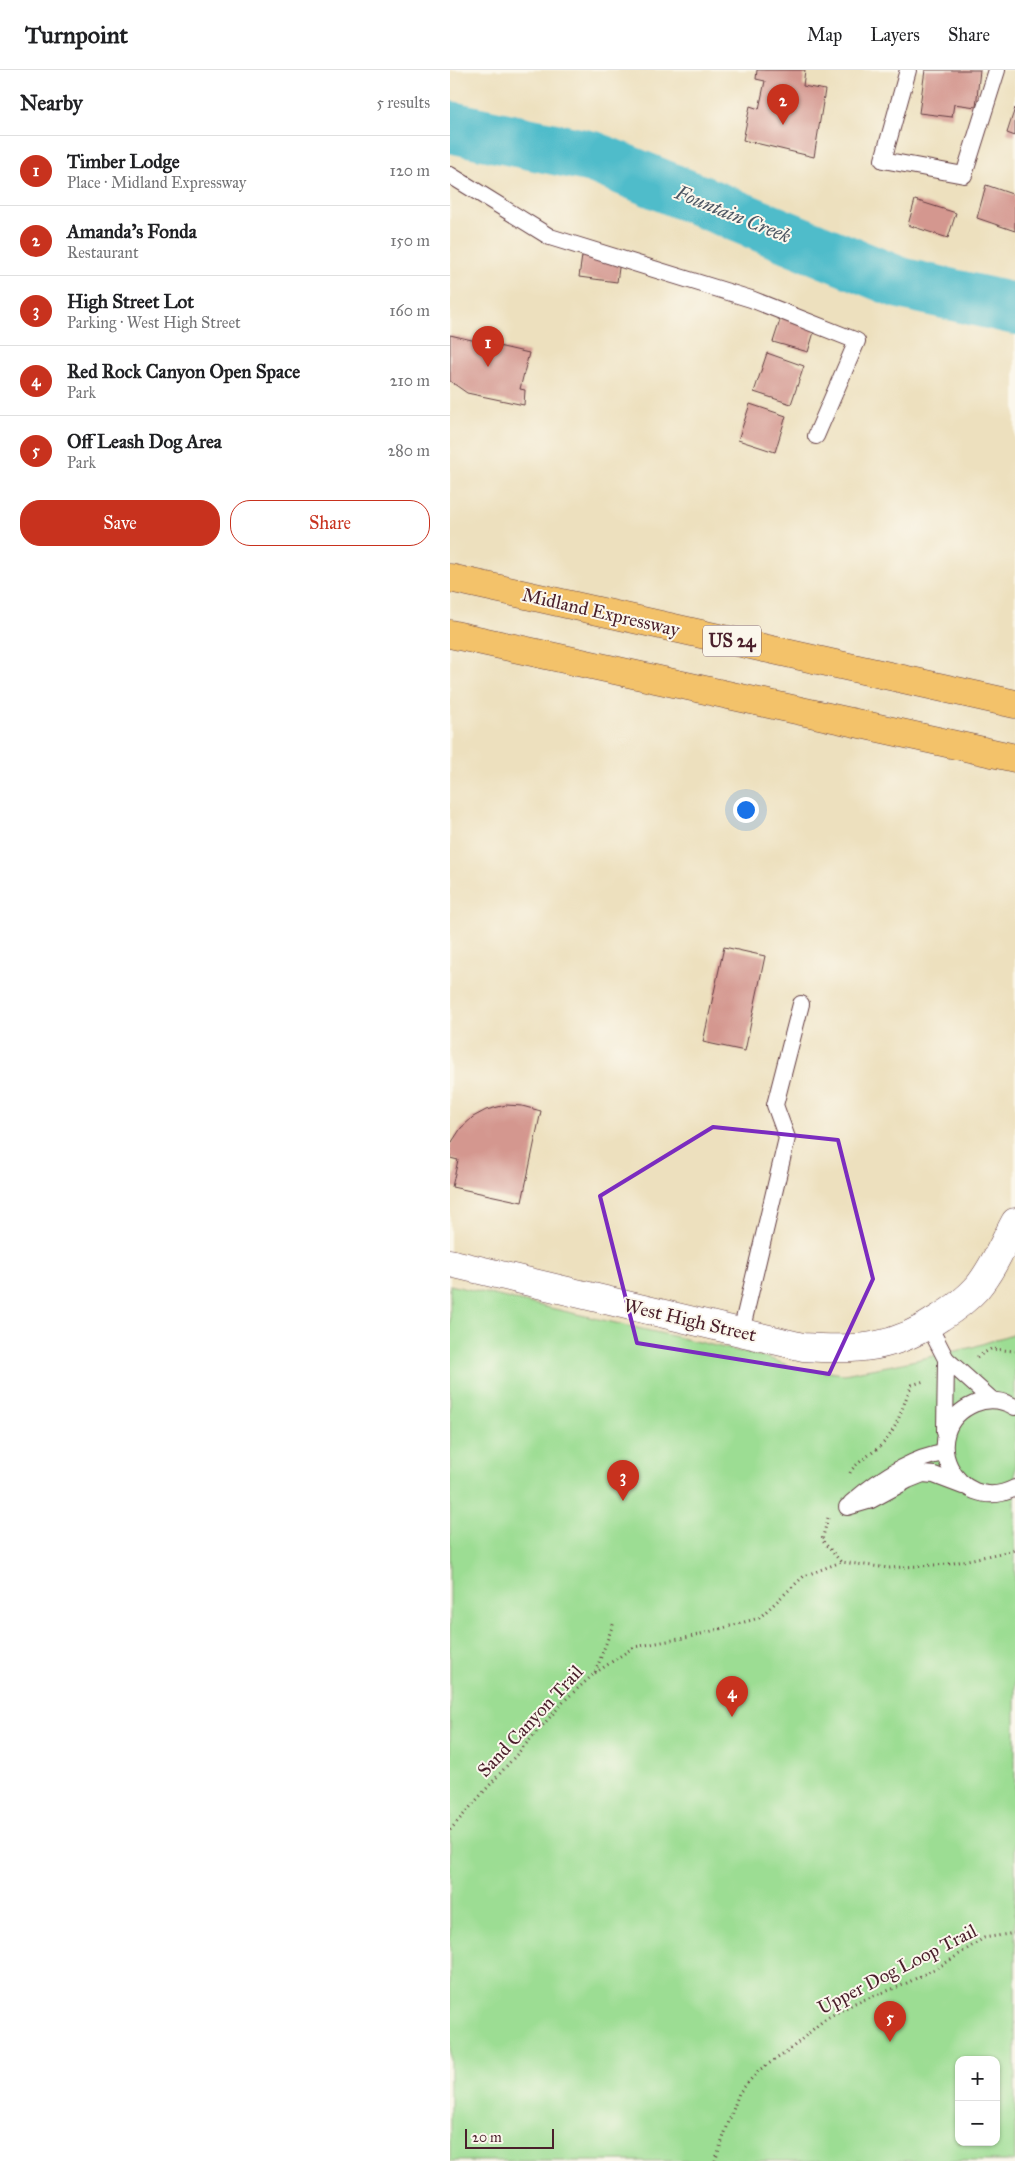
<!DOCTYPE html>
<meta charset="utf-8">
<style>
body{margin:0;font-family:"IM FELL Great Primer",serif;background:#f2f2f2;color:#202124}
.controls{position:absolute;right:15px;bottom:15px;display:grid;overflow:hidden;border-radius:10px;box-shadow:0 1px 4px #0004}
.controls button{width:45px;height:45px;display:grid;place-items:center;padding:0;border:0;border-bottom:1px solid #e0e0e0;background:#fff;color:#202124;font:25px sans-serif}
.scale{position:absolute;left:15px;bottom:12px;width:89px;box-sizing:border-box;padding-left:5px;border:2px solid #4a1f2b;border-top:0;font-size:14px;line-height:18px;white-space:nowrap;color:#4a1f2b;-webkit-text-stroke:4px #fbf7ec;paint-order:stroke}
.you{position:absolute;left:295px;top:739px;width:18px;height:18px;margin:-12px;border:4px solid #fff;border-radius:50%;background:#1a73e8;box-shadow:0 0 0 8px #1a73e833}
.badge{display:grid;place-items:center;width:32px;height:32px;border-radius:50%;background:#c8321e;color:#fff;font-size:16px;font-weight:700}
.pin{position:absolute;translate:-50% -41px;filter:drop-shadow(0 1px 2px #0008)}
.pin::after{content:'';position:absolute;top:26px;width:18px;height:15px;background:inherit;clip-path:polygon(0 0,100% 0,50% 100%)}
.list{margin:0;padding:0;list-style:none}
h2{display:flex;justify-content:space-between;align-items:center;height:65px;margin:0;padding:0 20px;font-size:21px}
h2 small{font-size:16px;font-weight:400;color:#757577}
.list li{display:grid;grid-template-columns:32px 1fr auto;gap:15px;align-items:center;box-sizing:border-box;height:70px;padding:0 20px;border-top:1px solid #e0e0e0}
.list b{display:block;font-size:19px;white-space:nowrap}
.list p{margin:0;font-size:16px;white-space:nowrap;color:#757577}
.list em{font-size:16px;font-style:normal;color:#757577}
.actions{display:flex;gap:10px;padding:15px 20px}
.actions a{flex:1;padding:11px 0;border:1px solid #c8321e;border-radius:20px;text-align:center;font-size:18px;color:#c8321e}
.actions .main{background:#c8321e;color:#fff}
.map{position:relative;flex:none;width:565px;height:2091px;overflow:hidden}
header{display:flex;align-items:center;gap:30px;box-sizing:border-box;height:70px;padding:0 25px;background:#fff;border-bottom:1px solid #e0e0e0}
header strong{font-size:24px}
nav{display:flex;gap:28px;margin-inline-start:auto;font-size:18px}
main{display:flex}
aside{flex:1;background:#fff}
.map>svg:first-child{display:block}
.green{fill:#9cdd93;stroke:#737e5f;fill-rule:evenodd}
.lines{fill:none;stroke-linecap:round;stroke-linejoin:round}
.river{stroke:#50bcca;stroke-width:52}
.building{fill:#d4978f}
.lane-casing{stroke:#623c41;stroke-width:18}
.street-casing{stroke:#623c41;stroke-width:29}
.highway-casing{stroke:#623c41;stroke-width:29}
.path{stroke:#623c41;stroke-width:3;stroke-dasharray:1 4;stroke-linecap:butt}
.lane{stroke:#fff;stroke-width:16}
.street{stroke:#fff;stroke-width:28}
.highway{stroke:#f3c26a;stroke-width:28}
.marked{fill:none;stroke:#7b2cbf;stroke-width:4;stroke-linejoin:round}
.labels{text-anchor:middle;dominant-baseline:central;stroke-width:4;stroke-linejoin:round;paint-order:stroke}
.shield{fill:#fbf7ec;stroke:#7f6065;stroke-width:1}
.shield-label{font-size:18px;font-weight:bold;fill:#4a1f2b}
.street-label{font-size:19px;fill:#4a1f2b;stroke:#fbf7ec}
.water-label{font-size:20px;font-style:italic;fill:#4c5663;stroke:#fbf7ec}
</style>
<header>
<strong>Turnpoint</strong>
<nav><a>Map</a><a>Layers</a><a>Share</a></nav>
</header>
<main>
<aside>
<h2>Nearby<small>5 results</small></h2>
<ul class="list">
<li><span class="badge">1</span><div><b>Timber Lodge</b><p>Place · Midland Expressway</p></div><em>120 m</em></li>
<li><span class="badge">2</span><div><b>Amanda's Fonda</b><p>Restaurant</p></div><em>150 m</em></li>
<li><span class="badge">3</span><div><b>High Street Lot</b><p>Parking · West High Street</p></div><em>160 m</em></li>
<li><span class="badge">4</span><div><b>Red Rock Canyon Open Space</b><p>Park</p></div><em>210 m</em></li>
<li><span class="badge">5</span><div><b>Off Leash Dog Area</b><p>Park</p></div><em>280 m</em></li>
</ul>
<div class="actions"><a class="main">Save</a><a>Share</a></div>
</aside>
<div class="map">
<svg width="565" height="2091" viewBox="0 0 565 2091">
<rect width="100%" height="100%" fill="#fbf7ec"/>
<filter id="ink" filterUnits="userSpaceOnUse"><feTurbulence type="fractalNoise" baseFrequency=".02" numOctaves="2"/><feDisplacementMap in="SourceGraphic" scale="10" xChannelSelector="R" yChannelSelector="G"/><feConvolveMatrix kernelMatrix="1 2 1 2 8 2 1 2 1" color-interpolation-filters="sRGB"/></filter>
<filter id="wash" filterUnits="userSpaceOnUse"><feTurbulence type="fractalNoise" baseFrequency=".0096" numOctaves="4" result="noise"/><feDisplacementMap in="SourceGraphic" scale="20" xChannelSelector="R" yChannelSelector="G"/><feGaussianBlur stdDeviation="1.12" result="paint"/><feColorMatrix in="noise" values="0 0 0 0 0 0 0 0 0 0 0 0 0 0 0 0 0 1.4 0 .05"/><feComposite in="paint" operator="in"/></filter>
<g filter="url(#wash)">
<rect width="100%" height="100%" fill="#ede0be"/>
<path class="green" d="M0 1215 318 1288 345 1298 394 1304 448 1294 523 1277 565 1263V2091H0ZM509 1990H546V2072H509Z"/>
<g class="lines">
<polyline class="river" points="0,57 143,87 450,213 565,239"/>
</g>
<g id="blocks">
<g class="building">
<polygon points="307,0 355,0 353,16 375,20 364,87 293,70 300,36 309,39 315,11 306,9"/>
<polygon points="475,0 530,0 526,37 504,34 502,47 469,43"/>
<polygon points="565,38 565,66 557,63"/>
<polygon points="536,115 565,125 565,161 527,148"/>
<polygon points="465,130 506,143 498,168 458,155"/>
<polygon points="133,179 171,184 167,212 129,207"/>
<polygon points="333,241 367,252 358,282 323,272"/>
<polygon points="0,265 79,283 70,319 75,320 74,335 17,323 0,311"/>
<polygon points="317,283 354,296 341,334 304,322"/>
<polygon points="300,334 336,346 325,382 288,370"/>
<polygon points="274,877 315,886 295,981 253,972"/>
<polygon points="56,1035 72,1036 91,1041 72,1132 2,1117 8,1090 0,1088 0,1075 11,1058 23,1047 36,1040"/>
</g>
</g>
</g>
<g filter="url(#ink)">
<use href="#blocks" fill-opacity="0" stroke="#623c41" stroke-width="1"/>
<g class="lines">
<defs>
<g id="lane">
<polyline points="458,0 433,90 514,105 547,0"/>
<polyline points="0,105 100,167 301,229 407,271 366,366"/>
<polyline points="479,1256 496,1289 495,1362"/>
<polyline points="291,1262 337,1068 325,1035 351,934"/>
<polyline points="496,1289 542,1330"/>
<path d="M565 1337C553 1330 538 1328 524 1334 464 1360 506 1448 565 1418"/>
<path d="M401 1433C427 1411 460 1388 494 1383"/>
<polyline points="397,1437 421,1430 458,1410 473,1404 484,1405 513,1416"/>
</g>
<path id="street" d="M0 1193 353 1277C408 1281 444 1279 491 1247 504 1239 517 1229 527 1218 543 1199 553 1174 565 1152"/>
<g id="highway">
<polyline points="0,508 565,634"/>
<polyline points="0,564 565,688"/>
</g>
</defs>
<use href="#lane" class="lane-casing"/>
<use href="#street" class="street-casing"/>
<use href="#highway" class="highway-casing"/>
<g class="path">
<polyline points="527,1287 541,1279 565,1281"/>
<path d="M400 1403C405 1392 427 1382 437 1369 449 1354 453 1333 462 1315L474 1311"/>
<polyline points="378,1448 372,1470 391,1492"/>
<polyline points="145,1603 184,1577 240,1567 309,1548 354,1506 391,1492 439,1498 499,1494 565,1480"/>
<polyline points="0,1760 115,1630 145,1603 164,1552"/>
<polyline points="265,2091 289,2023 309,2000 337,1982 375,1949 405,1933 453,1915 494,1894 534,1868 565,1863"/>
</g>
<use href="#lane" class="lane"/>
<use href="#street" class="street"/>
<use href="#highway" class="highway"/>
</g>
</g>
<path class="marked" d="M263 1057 388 1070 423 1209 379 1304 187 1273 150 1126Z"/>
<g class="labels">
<rect class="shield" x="253" y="555.5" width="58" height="31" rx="4"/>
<g class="shield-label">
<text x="282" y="571">US 24</text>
</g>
<g class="street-label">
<text transform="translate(151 542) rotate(13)">Midland Expressway</text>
<text transform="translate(240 1250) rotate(13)">West High Street</text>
<text transform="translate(80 1651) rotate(-47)">Sand Canyon Trail</text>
<text transform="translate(447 1899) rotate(-27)">Upper Dog Loop Trail</text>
</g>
<g class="water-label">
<text transform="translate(283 144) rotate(22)">Fountain Creek</text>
</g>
</g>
</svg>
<div class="controls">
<button>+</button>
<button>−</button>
</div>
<div class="scale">20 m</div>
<div class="you"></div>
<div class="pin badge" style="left:38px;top:297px">1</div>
<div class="pin badge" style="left:333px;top:55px">2</div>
<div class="pin badge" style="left:173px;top:1431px">3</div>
<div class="pin badge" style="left:282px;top:1647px">4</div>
<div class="pin badge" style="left:440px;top:1972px">5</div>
</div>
</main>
